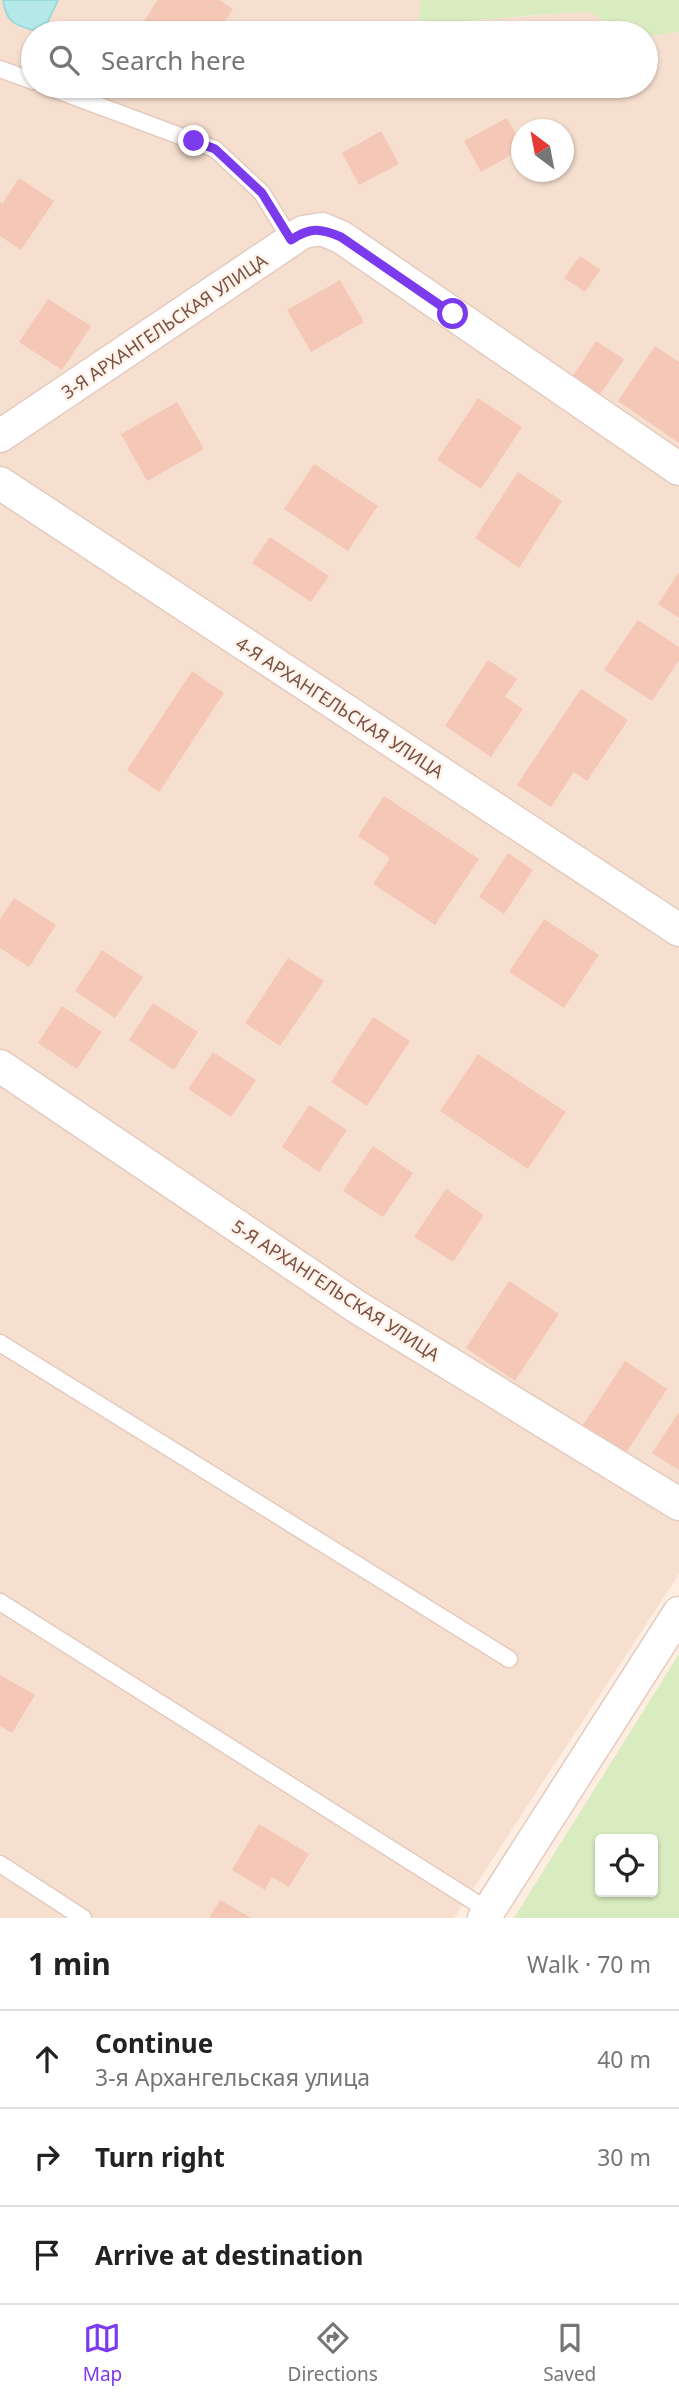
<!DOCTYPE html>
<meta charset="utf-8">
<style>
body{margin:0;font-family:"Noto Sans",sans-serif;background:#f2f2f2;color:#222}
.controls{position:absolute;right:21px;bottom:21px;display:grid;overflow:hidden;border-radius:7px;box-shadow:0 2px 5px #0004}
.controls button{width:63px;height:63px;display:grid;place-items:center;padding:0;border:0;border-bottom:2px solid #e0e0e0;background:#fff;color:#222;font:35px sans-serif}
.compass{position:absolute;left:511px;top:119px;width:63px;height:63px;border-radius:50%;background:#fff;box-shadow:0 2px 5px #0004;rotate:328deg}
.stop{position:absolute;width:21px;height:21px;margin:-16px;border:5px solid #7c3aed;border-radius:50%;background:#fff}
.stop.end{background:#7c3aed;border-color:#fff;box-shadow:0 2px 7px #0008}
.list{margin:0;padding:0;list-style:none}
h2{display:flex;justify-content:space-between;align-items:center;height:91px;margin:0;padding:0 28px;font-size:30px}
h2 small{font-size:23px;font-weight:400;color:#767676}
.list li{display:grid;grid-template-columns:46px 1fr auto;gap:21px;align-items:center;box-sizing:border-box;height:98px;padding:0 28px;border-top:2px solid #e0e0e0}
.list b{display:block;font-size:26px;white-space:nowrap}
.list p{margin:0;font-size:23px;white-space:nowrap;color:#767676}
.list em{font-size:23px;font-style:normal;color:#767676}
.icon{flex:none;width:38px;height:38px;fill:none;stroke:currentColor;stroke-width:2;stroke-linecap:round;stroke-linejoin:round}
.map{position:relative;flex:none;width:679px;height:1918px;overflow:hidden}
.search{position:absolute;background:#fff;box-shadow:0 2px 5px #0004;left:21px;right:21px;top:21px;height:77px;display:flex;align-items:center;gap:18px;box-sizing:border-box;padding:0 24px;border-radius:38px;color:#767676;font-size:26px}
.sheet{height:385px;background:#fff}
nav{display:flex;justify-content:space-around;align-items:center;box-sizing:border-box;height:98px;border-top:2px solid #e0e0e0;background:#fff;font-size:19px;color:#767676}
nav a{display:grid;justify-items:center;gap:4px}
nav .on{color:#7c3aed}
.map>svg:first-child{display:block}
.residential{fill:#f6dfcf;fill-rule:evenodd}
.green{fill:#d8ecbf;fill-rule:evenodd}
.water{fill:#b5e8e8;stroke:#9adadb;stroke-width:2}
.building{fill:#f5c7b7}
.lines{fill:none;stroke-linecap:round;stroke-linejoin:round}
.service-casing{stroke:#e5cbbf;stroke-width:19}
.minor-casing{stroke:#e5cbbf;stroke-width:35}
.service{stroke:#fff;stroke-width:16}
.minor{stroke:#fff;stroke-width:32}
.route{stroke:#7c3aed;stroke-width:9}
.labels{text-anchor:middle;dominant-baseline:central;stroke-width:5;stroke-linejoin:round;paint-order:stroke}
.street-label{font-size:18px;fill:#775046;stroke:#fff3e9}
</style>
<div class="map">
<svg width="679" height="1918" viewBox="0 0 679 1918">
<rect width="100%" height="100%" fill="#feeee1"/>
<path class="residential" d="M0 0H421L419 25 588 11 624 33H33V86H646V37L679 32V1574L454 1918H0ZM522 130H564V172H522Z"/>
<g class="green">
<polygon points="421,0 679,0 679,32 646,37 646,33 624,33 588,11 418,25"/>
<path d="M679 1654V1918H514ZM600 1839H653V1892H600Z"/>
</g>
<path class="water" d="M3 0H58L48 21 33 30C13 25 6 20 3 0Z"/>
<g class="building">
<polygon points="158,0 219,0 233,9 217,33 162,33 144,21"/>
<polygon points="507,118 522,145 522,149 481,172 464,141"/>
<polygon points="381,131 399,164 359,185 342,153"/>
<polygon points="19,178 54,201 21,250 0,236 0,202 2,204"/>
<polygon points="580,256 600,270 585,292 564,278"/>
<polygon points="340,280 364,322 311,352 287,310"/>
<polygon points="48,299 91,326 62,370 19,342"/>
<polygon points="596,341 624,359 597,399 570,380"/>
<polygon points="655,346 679,362 679,443 618,401"/>
<polygon points="478,398 522,427 481,489 437,460"/>
<polygon points="177,402 204,449 147,481 121,434"/>
<polygon points="314,464 378,506 348,551 284,509"/>
<polygon points="518,472 562,501 519,568 475,538"/>
<polygon points="270,537 329,576 311,602 252,563"/>
<polygon points="679,572 679,618 658,604"/>
<polygon points="638,620 679,647 679,660 652,701 604,670"/>
<polygon points="488,660 517,679 505,697 523,709 491,757 445,726"/>
<polygon points="192,671 224,693 159,792 127,770"/>
<polygon points="581,689 628,720 587,781 574,772 551,807 517,785"/>
<polygon points="384,796 479,859 435,925 373,884 390,858 358,836"/>
<polygon points="508,853 533,870 504,914 479,897"/>
<polygon points="14,898 56,925 29,967 0,948 0,919"/>
<polygon points="544,919 599,955 564,1008 509,972"/>
<polygon points="102,950 143,977 115,1018 75,991"/>
<polygon points="288,958 324,981 280,1046 245,1023"/>
<polygon points="153,1003 198,1032 174,1070 129,1040"/>
<polygon points="62,1006 102,1032 77,1069 38,1043"/>
<polygon points="373,1017 410,1041 367,1106 331,1082"/>
<polygon points="213,1052 256,1080 231,1117 188,1089"/>
<polygon points="478,1054 566,1112 528,1169 440,1111"/>
<polygon points="309,1105 347,1130 319,1172 282,1147"/>
<polygon points="373,1146 413,1173 383,1217 343,1191"/>
<polygon points="446,1189 484,1215 453,1262 414,1237"/>
<polygon points="509,1281 559,1314 515,1381 466,1348"/>
<polygon points="625,1361 667,1389 626,1453 583,1425"/>
<polygon points="679,1412 679,1470 652,1453"/>
<polygon points="0,1675 35,1695 12,1733 0,1726"/>
<polygon points="259,1824 309,1854 289,1887 272,1877 265,1890 232,1870"/>
<polygon points="220,1900 251,1918 209,1918"/>
</g>
<g class="lines">
<defs>
<g id="service">
<polyline points="0,69 33,81"/>
<polyline points="46,86 215,149 262,193 291,240"/>
<polyline points="0,1343 509,1659"/>
<polyline points="0,1602 489,1911"/>
<polyline points="0,1864 83,1918"/>
</g>
<g id="minor">
<polyline points="0,436 303,232 322,229 341,237 679,469"/>
<polyline points="0,483 679,930"/>
<polyline points="0,1066 357,1307 679,1504"/>
<polyline points="484,1918 679,1613"/>
</g>
</defs>
<use href="#service" class="service-casing"/>
<use href="#minor" class="minor-casing"/>
<use href="#service" class="service"/>
<use href="#minor" class="minor"/>
</g>
<g class="lines">
<path class="route" d="M194 141 215 149 262 193 291 240C310 227 320 228 341 237L453 314"/>
</g>
<g class="labels">
<g class="street-label">
<text transform="translate(164 326) rotate(-34)">3-Я АРХАНГЕЛЬСКАЯ УЛИЦА</text>
<text transform="translate(340 707) rotate(33)">4-Я АРХАНГЕЛЬСКАЯ УЛИЦА</text>
<text transform="translate(336 1290) rotate(33)">5-Я АРХАНГЕЛЬСКАЯ УЛИЦА</text>
</g>
</g>
</svg>
<div class="controls">
<button><svg class="icon" aria-label="locate" viewBox="0 0 24 24"><circle cx="12" cy="12" r="6"/><path d="M12 2v4M12 18v4M2 12h4M18 12h4"/></svg></button>
</div>
<svg class="compass" viewBox="-18 -18 36 36"><path d="M0-13l5 13h-10z" fill="#e53935"/><path d="M0 13l5-13h-10z" fill="#767676"/></svg>
<div class="stop" style="left:453px;top:314px"></div>
<div class="stop end" style="left:194px;top:141px"></div>
<div class="search"><svg class="icon" aria-label="search" viewBox="0 0 24 24"><circle cx="10" cy="10" r="6"/><path d="M15 15l6 6"/></svg>Search here</div>
</div>
<section class="sheet">
<h2>1 min<small>Walk · 70 m</small></h2>
<ul class="list">
<li><svg class="icon" aria-label="ahead" viewBox="0 0 24 24"><path d="M12 20V5M6 11l6-6 6 6"/></svg><div><b>Continue</b><p>3-я Архангельская улица</p></div><em>40 m</em></li>
<li><svg class="icon" aria-label="right" viewBox="0 0 24 24"><path d="M7 20v-9h11M14 6l5 5-5 5"/></svg><div><b>Turn right</b></div><em>30 m</em></li>
<li><svg class="icon" aria-label="arrive" viewBox="0 0 24 24"><path d="M6 21V4h12l-3 4 3 4H6"/></svg><div><b>Arrive at destination</b></div></li>
</ul>
</section>
<nav>
<a class="on"><svg class="icon" aria-label="map" viewBox="0 0 24 24"><path d="M3 6l6-2 6 2 6-2v14l-6 2-6-2-6 2zM9 4v14M15 6v14"/></svg>Map</a>
<a><svg class="icon" aria-label="directions" viewBox="0 0 24 24"><path d="M12 3l9 9-9 9-9-9zM9 14v-3h6M13 9l2 2-2 2"/></svg>Directions</a>
<a><svg class="icon" aria-label="saved" viewBox="0 0 24 24"><path d="M7 4h10v16l-5-4-5 4z"/></svg>Saved</a>
</nav>
